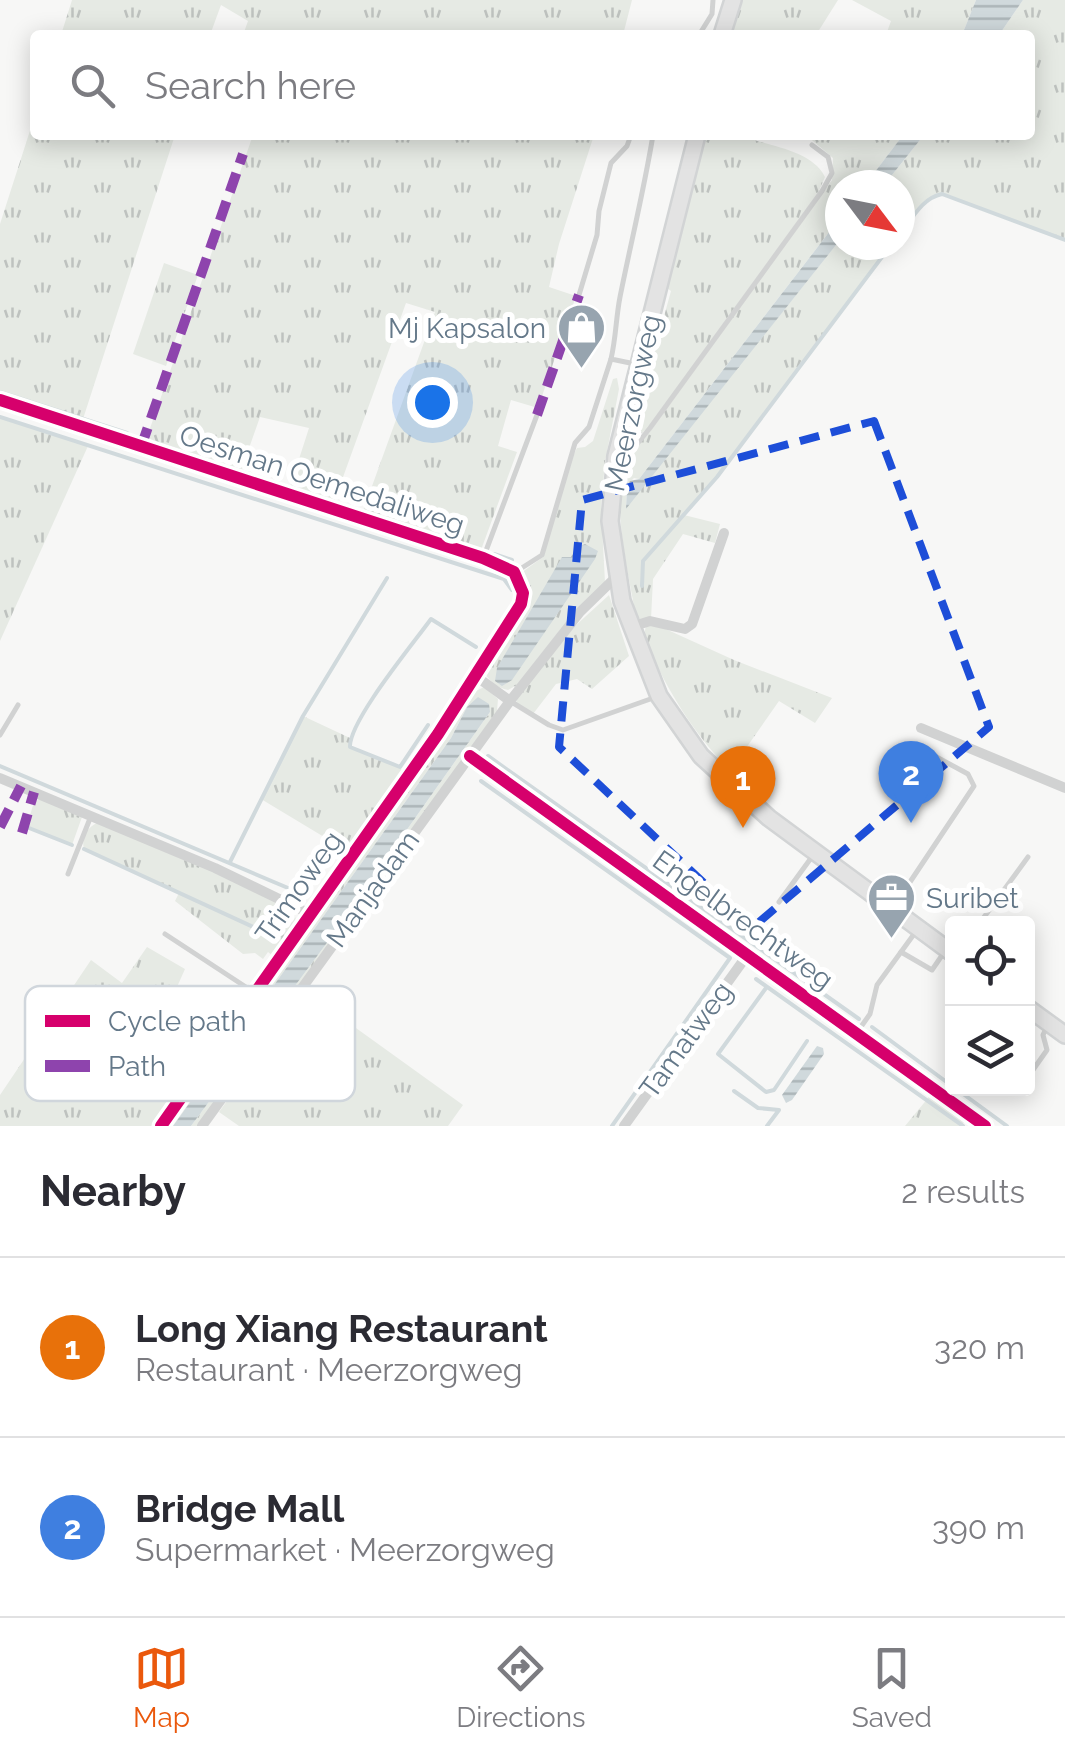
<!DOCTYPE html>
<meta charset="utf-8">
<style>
body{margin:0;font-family:Raleway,sans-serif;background:#f2f2f3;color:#2b2b33}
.controls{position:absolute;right:30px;bottom:30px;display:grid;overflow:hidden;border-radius:10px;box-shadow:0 5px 25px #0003}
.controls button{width:90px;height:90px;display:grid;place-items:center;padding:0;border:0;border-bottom:2px solid #e1e1e2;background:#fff;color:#2b2b33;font:50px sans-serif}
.compass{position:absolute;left:825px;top:170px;width:90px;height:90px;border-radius:50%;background:#fff;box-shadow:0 5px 25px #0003;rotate:122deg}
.you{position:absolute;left:432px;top:402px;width:35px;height:35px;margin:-25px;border:8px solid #fff;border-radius:50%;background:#1a73e8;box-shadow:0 0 0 15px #1a73e833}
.badge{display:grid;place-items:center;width:65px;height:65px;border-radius:50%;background:#ea580c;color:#fff;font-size:32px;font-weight:700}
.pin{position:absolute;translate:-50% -82px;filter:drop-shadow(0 2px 5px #0008)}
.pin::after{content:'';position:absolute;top:52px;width:35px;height:30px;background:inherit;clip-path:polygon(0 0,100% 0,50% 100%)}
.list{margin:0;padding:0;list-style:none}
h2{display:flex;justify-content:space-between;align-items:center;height:130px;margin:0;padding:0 40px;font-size:42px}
h2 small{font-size:32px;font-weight:400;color:#7c7c81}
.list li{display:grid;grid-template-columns:65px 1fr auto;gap:30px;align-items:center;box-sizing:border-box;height:180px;padding:0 40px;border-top:2px solid #e1e1e2}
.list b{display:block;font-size:38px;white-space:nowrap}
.list p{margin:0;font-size:32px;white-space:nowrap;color:#7c7c81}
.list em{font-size:32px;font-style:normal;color:#7c7c81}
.icon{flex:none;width:55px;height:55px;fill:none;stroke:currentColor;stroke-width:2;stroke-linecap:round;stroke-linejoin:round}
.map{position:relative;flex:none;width:1065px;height:1126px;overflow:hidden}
.search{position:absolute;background:#fff;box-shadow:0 5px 25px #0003;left:30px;right:30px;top:30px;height:110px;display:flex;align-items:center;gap:25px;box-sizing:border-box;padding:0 35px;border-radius:10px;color:#7c7c81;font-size:38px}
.sheet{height:490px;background:#fff}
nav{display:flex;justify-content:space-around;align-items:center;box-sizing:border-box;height:140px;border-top:2px solid #e1e1e2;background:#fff;font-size:28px;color:#7c7c81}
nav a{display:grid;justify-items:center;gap:5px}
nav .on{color:#ea580c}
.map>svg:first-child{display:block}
.grass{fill:url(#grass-tufts)}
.water{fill:url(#water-rules)}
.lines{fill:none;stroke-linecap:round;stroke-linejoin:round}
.stream{stroke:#d0d9dc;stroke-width:4}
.primary-casing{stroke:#d2d4d5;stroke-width:20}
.lane{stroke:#d1d2d2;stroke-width:5}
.street{stroke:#d1d2d2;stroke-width:10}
.primary{stroke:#e3e3e3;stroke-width:15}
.quiet{stroke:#8e44ad;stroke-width:10;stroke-dasharray:20 10;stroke-linecap:butt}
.cycleway-casing{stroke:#fff;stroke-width:19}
.cycleway{stroke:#d6006c;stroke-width:12}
.marked{fill:none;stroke:#1d4ed8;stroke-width:8;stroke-dasharray:20 12;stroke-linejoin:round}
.labels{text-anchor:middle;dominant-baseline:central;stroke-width:10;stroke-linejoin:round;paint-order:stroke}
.poi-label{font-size:28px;fill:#647889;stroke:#fff;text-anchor:end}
.street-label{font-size:28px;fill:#647889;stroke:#fff}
.key{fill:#fff;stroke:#d0d6dc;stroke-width:2.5}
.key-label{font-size:28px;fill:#647889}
</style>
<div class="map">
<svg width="1065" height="1126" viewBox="0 0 1065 1126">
<defs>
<pattern id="grass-tufts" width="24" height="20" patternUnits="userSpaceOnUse" patternTransform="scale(2.5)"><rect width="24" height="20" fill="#e6eae4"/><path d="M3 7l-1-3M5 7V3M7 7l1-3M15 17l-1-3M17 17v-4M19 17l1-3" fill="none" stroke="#bec2bf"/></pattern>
<pattern id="water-rules" width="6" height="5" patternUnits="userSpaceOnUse" patternTransform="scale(2.5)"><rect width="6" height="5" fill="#d0d9dc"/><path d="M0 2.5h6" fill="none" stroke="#acb5b8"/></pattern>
</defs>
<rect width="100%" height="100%" fill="#f7f7f6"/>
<g class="grass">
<polygon points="72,0 632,0 623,35 243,35 248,21 221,5 210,35 61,35"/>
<polygon points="739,0 838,0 816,35 729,35"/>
<polygon points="852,0 976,0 962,35 887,32 891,21"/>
<path d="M1023 0H1065V240L942 194C922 198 912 219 900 234V185H884L924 135H1030V35H999Z"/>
<polygon points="35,115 35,135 175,135 83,419 0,392 0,224"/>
<polygon points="253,135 594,135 559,244 549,287 576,296 538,408 511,400 498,446 517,452 481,550 363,511 435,312 406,303 334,502 290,487 309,428 260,417 241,471 152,442 148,434"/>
<path d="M702 135H752L751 139C775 147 813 152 825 177L818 193 647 429 634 439 631 436 671 291 667 288 695 179 691 176Z"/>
<path d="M806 135H903L865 185H840V218L639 479 634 478 627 485 626 507 840 240V245H891L717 477 684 515 720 524 715 543 683 534 653 579 651 619 641 620 636 615C629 580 609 489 626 458 631 448 645 438 652 429L832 180 833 158Z"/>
<polygon points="164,263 198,275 166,366 133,354"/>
<path d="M617 378 619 389 605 462 601 507 605 582 574 612 517 685 508 690C498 688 486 680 484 669L525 586 521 573 543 557 573 456 577 448 585 447 593 441 613 379Z"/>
<polygon points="0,417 88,446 0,641"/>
<polygon points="609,595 629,656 592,689 577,679 556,684 533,714 516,703 518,696 574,627"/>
<path d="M646 625 659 626 734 660 832 698 815 723 779 701 730 771C692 731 665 688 644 636Z"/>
<polygon points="484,687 498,699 497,711 199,1126 191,1126 329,940 490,712 467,707 451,738 173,1126 166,1126 463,703 470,694"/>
<polygon points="303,716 350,738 351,748 406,771 349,852 261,799"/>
<polygon points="40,799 82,817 72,845 29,828 28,822 34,802"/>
<path d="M97 823 206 868 293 910 297 923 273 956 268 952 263 959 255 953 243 954 175 901 179 893 84 849C81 839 87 827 97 823Z"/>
<polygon points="147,947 185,969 177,987 226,1025 205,1056 168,1030 144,1066 182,1089 156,1126 0,1126 0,1095 91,960 122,983"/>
<polygon points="349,1023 463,1105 448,1126 239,1126 219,1112 263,1051 306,1083"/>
<polygon points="933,1092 968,1117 961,1126 905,1126"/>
</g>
<g class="water">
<polygon points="976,0 1023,0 999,35 962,35"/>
<polygon points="903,135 924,135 884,185 865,185"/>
<polygon points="840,218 840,240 626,509 627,486 630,481 639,479"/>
<polygon points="585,544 598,551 595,559 512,680 502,686 495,681 497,668 562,557 571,557 576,548"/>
<polygon points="478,697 489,704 490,712 329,940 191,1126 173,1126 451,738 467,707"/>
<polygon points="817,1046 823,1048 824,1054 792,1100 786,1103 782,1095"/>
</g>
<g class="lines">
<g class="stream">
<path d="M900 234C912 219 922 198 942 194L1065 240"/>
<polyline points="0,392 127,433"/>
<polyline points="0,417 504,579 512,590"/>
<polyline points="152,442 477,549"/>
<polyline points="494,554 512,560"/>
<polyline points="642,586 643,561 717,477 891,245"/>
<path d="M428 725 400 767 350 747C349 721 413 644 431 619L476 647"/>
<polyline points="488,756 859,1019"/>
<polyline points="0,766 307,896"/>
<polyline points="481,781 730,958 612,1126"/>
<polyline points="29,828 72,845"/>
<polyline points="84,849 275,937"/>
<polyline points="230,862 303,716 387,578"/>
<polyline points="756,979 963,1126"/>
<polyline points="766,988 718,1054 766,1092 774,1090 807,1041"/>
<polyline points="872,1027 952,1086"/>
<polyline points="955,1088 1007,1126"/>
<polyline points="734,1091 758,1108 779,1110 767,1126"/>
</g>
<defs>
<g id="primary">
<polyline points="722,35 733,0"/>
<polyline points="697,135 616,456 610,521 622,601 659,696 701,756 769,818 952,953"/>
<polyline points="1028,1008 1065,1035"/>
</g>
</defs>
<use href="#primary" class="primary-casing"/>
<g class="lane">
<polyline points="699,35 712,14 713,0"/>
<polyline points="579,295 597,235 599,211 611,163 627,146 631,135"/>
<path d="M635 364 611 359C616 338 616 317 620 297 631 242 644 190 653 135"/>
<polyline points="623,452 637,444 650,428 822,191 832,173 828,157 812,145"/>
<polyline points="484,556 537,415"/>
<polyline points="517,571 542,555 575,443 589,427 611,359"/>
<polyline points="510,701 549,725 563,730 656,697"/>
<polyline points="0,735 18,705"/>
<polyline points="68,874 91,816"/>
<polyline points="779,902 814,854"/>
<polyline points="894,906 974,786 968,774 931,754"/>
<polyline points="979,924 1028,857"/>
<polyline points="165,934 255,993"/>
<polyline points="901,952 932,970 945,951"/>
<polyline points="858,1031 870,1014 877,985 917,930"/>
<polyline points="1028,1077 1047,1050 1043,1035 1048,1024"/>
</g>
<g class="street">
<polyline points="0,400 483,558 514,572 523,593 521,604 438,734 161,1126"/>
<polyline points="631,627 650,621 685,629 692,624 724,533"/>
<polyline points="477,677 510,701"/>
<polyline points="921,728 1065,788"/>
<polyline points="470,756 985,1126"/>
<polyline points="0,778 215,868 310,914"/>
<polyline points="202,1126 510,701 580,612 616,577"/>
<polyline points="624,1126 748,954"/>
</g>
<use href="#primary" class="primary"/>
<g class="quiet">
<polyline points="537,415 579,295"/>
<polyline points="141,447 243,154"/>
<polyline points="0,827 21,786"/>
<polyline points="22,833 34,792"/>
</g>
<defs>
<g id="cycleway">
<polyline points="0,400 483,558 514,572 523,593 521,604 438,734 161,1126"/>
<polyline points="470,756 985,1126"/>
</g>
</defs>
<use href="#cycleway" class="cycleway-casing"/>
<use href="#cycleway" class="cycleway"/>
</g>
<path class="marked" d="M874 421 989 727 752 928 559 747 582 500Z"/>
<defs>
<symbol id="shop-pin" viewBox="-11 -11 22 30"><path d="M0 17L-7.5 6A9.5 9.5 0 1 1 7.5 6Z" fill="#97a4af" stroke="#fff"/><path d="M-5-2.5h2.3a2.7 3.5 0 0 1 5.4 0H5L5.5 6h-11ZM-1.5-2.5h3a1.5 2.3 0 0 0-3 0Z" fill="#fff"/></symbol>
<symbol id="office-pin" viewBox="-11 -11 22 30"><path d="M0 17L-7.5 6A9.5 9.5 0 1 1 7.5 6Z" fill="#97a4af" stroke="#fff"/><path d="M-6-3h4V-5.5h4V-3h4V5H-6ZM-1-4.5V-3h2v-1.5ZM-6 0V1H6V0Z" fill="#fff"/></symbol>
</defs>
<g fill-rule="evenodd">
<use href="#shop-pin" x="554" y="300" width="55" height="75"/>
<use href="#office-pin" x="864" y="870" width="55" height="75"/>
</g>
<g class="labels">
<g class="poi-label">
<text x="546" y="328">Mj Kapsalon</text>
<text x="926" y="898" text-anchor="start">Suribet</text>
</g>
<g class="street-label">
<text transform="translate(633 403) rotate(-78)">Meerzorgweg</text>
<text transform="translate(322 480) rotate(18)">Oesman Oemedaliweg</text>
<text transform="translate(299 887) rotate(-55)">Trimoweg</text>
<text transform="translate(373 889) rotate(-54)">Manjadam</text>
<text transform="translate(743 920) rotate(36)">Engelbrechtweg</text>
<text transform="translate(686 1040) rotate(-54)">Tamatweg</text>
</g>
</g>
<rect x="25" y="986" width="330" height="115" rx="15" class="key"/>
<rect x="45" y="1015" width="45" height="12" fill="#d6006c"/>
<rect x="45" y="1060" width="45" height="12" fill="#8e44ad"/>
<g class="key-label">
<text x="108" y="1031">Cycle path</text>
<text x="108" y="1076">Path</text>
</g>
</svg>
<div class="controls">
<button><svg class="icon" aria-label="locate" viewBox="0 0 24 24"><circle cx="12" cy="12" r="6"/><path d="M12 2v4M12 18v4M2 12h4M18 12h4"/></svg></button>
<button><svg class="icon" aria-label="layers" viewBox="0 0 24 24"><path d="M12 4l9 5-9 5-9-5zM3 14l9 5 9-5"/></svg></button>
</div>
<svg class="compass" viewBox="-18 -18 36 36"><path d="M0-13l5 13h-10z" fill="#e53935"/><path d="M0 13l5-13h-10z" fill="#7c7c81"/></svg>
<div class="you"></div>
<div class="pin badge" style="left:743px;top:828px;background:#e8710a">1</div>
<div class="pin badge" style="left:911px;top:823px;background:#3f7fe0">2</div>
<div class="search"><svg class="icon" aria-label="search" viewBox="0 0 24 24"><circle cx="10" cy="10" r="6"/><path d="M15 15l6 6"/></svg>Search here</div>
</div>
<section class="sheet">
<h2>Nearby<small>2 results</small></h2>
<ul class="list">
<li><span class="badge" style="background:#e8710a">1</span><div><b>Long Xiang Restaurant</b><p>Restaurant · Meerzorgweg</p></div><em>320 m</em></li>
<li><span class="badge" style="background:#3f7fe0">2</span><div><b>Bridge Mall</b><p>Supermarket · Meerzorgweg</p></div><em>390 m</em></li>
</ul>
</section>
<nav>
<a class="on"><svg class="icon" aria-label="map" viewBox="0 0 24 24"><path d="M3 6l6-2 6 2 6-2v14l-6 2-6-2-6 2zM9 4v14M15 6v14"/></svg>Map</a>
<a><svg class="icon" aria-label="directions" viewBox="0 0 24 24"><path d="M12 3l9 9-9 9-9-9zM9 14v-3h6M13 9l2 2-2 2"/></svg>Directions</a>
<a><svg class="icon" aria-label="saved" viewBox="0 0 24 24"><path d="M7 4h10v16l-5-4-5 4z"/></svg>Saved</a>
</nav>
